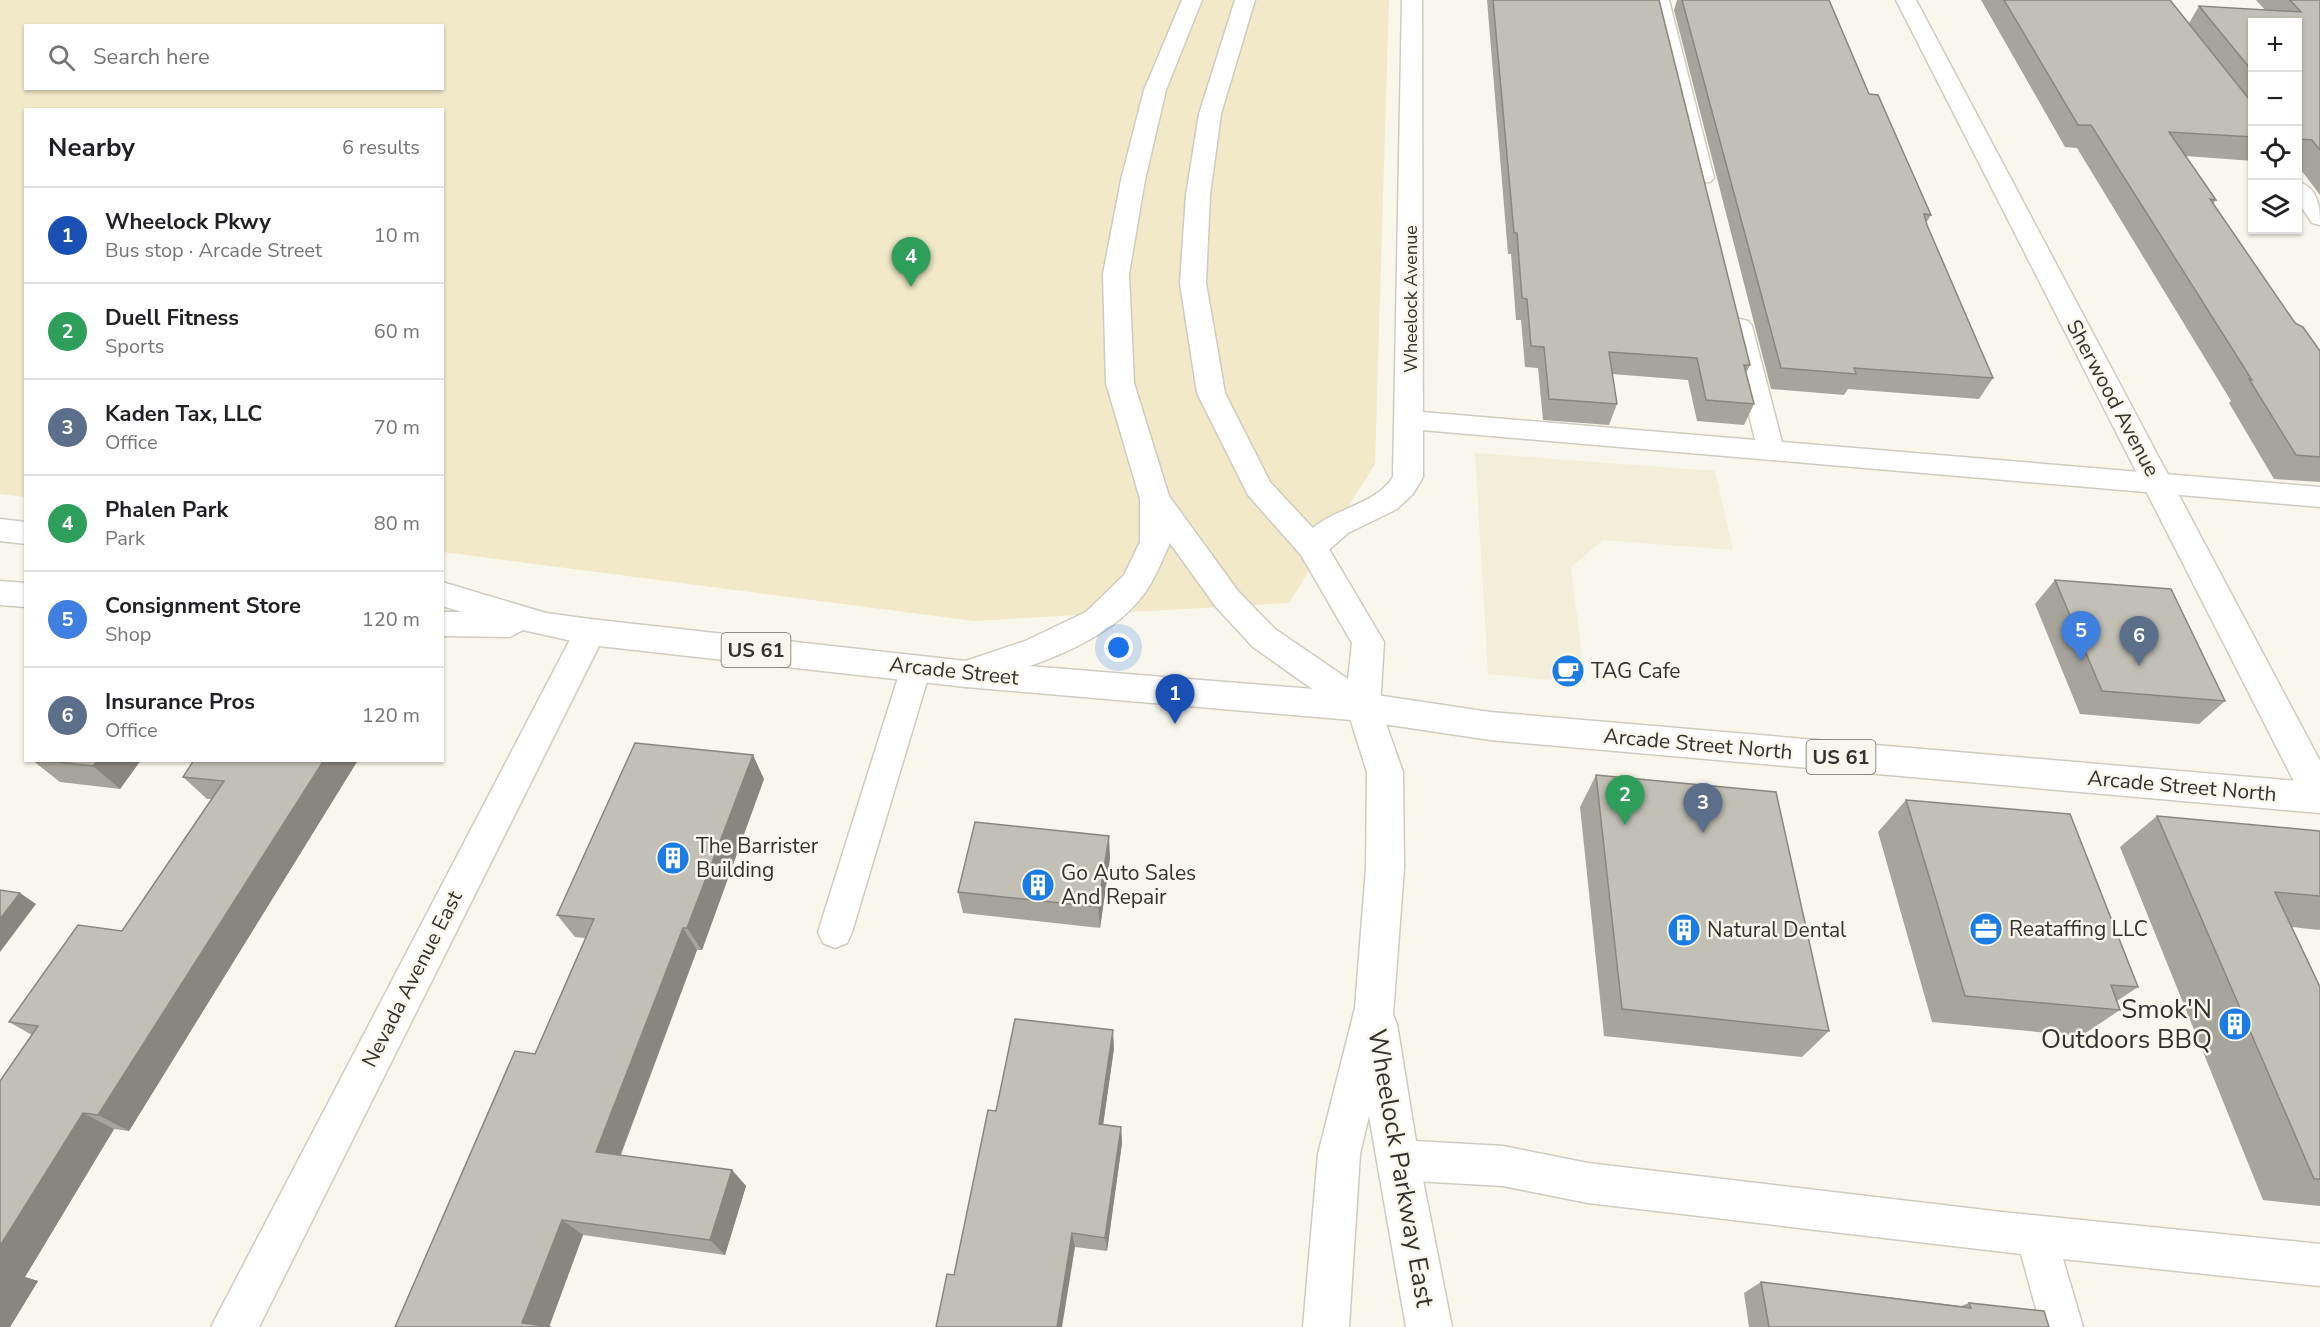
<!DOCTYPE html>
<meta charset="utf-8">
<style>
body{margin:0;font-family:"Nunito Sans",sans-serif;background:#f2f2f2;color:#202124}
.controls{position:absolute;right:18px;top:18px;display:grid;overflow:hidden;border-radius:0px;box-shadow:0 2px 4px #0004}
.controls button{width:54px;height:54px;display:grid;place-items:center;padding:0;border:0;border-bottom:2px solid #e0e0e0;background:#fff;color:#202124;font:30px sans-serif}
.you{position:absolute;left:1119px;top:648px;width:21px;height:21px;margin:-15px;border:4px solid #fff;border-radius:50%;background:#1a73e8;box-shadow:0 0 0 9px #1a73e833}
.badge{display:grid;place-items:center;width:39px;height:39px;border-radius:50%;background:#1a7ce4;color:#fff;font-size:20px;font-weight:700}
.pin{position:absolute;translate:-50% -50px;filter:drop-shadow(0 2px 3px #0008)}
.pin::after{content:'';position:absolute;top:32px;width:21px;height:18px;background:inherit;clip-path:polygon(0 0,100% 0,50% 100%)}
.list{margin:0;padding:0;list-style:none}
h2{display:flex;justify-content:space-between;align-items:center;height:78px;margin:0;padding:0 24px;font-size:26px}
h2 small{font-size:20px;font-weight:400;color:#757577}
.list li{display:grid;grid-template-columns:39px 1fr auto;gap:18px;align-items:center;box-sizing:border-box;height:96px;padding:0 24px;border-top:2px solid #e0e0e0}
.list b{display:block;font-size:22px;white-space:nowrap}
.list p{margin:0;font-size:20px;white-space:nowrap;color:#757577}
.list em{font-size:20px;font-style:normal;color:#757577}
.icon{flex:none;width:33px;height:33px;fill:none;stroke:currentColor;stroke-width:2;stroke-linecap:round;stroke-linejoin:round}
.map{position:relative;flex:none;width:2320px;height:1327px;overflow:hidden}
.search{position:absolute;background:#fff;box-shadow:0 2px 4px #0004;left:24px;top:24px;width:420px;height:66px;display:flex;align-items:center;gap:15px;box-sizing:border-box;padding:0 21px;border-radius:0px;color:#757577;font-size:22px}
.panel{position:absolute;background:#fff;box-shadow:0 2px 4px #0004;left:24px;top:108px;width:420px;height:654px;border-radius:0px}
.map>svg:first-child{display:block}
.built{fill:#f2eeda}
.green{fill:#f1e9c7;fill-rule:evenodd}
.lines{fill:none;stroke-linecap:round;stroke-linejoin:round}
.lane-casing{stroke:#cecbc0;stroke-width:3}
.street-casing{stroke:#cecbc0;stroke-width:3}
.secondary-casing{stroke:#cecbc0;stroke-width:3}
.primary-casing{stroke:#cecbc0;stroke-width:3}
.lane{fill:#fff;fill-rule:evenodd}
.street{fill:#fff;fill-rule:evenodd}
.secondary{fill:#fff;fill-rule:evenodd}
.primary{fill:#fff;fill-rule:evenodd}
.wall{fill:#a7a49b}
.shaded-wall{fill:#88867e}
.building{fill:#c2bfb4;stroke:#88867e;stroke-width:1.5}
.labels{text-anchor:middle;dominant-baseline:central;stroke-width:5;stroke-linejoin:round;paint-order:stroke}
.far-street-label{font-size:18px;fill:#33322e;stroke:#f9f7eb}
.shield{fill:#f9f7eb;stroke:#6e6d67;stroke-width:1.5}
.shield-label{font-size:20px;font-weight:bold;fill:#33322e}
.street-label{font-size:21px;fill:#33322e;stroke:#f9f7eb}
.poi-label{font-size:21px;fill:#33322e;stroke:#f9f7eb;text-anchor:start}
.near-poi-label{font-size:26px;fill:#33322e;stroke:#f9f7eb;text-anchor:end}
.near-street-label{font-size:26px;fill:#33322e;stroke:#f9f7eb}
</style>
<div class="map">
<svg width="2320" height="1327" viewBox="0 0 2320 1327">
<rect width="100%" height="100%" fill="#f9f7eb"/>
<polygon class="built" points="1475,453 1715,471 1733,550 1603,540 1571,567 1585,683 1488,674"/>
<path class="green" d="M0 0H1389L1375 464 1289 603 974 621 443 552 442 110H26L25 497 0 494ZM26 26H442V88H26Z"/>
<g class="lines">
<defs>
<g id="lane">
<polygon points="1651,0 1669,0 1714,178 1710,182 1696,182 1692,178"/>
<path d="M2298 182C2318 187 2320 207 2320 225L2312 223 2298 202Z"/>
<polygon points="1740,319 1748,321 1752,326 1782,442 2320,487 2320,507 1410,429 1401,426 1397,420 1401,414 1410,411 1755,440 1728,326 1732,321"/>
<polygon points="916,656 927,660 931,668 852,932 847,943 835,948 823,943 818,932 901,668 905,660"/>
<polygon points="1397,1140 1503,1146 1588,1163 2002,1212 2320,1244 2320,1286 2063,1259 2083,1327 2041,1327 2021,1254 1588,1203 1503,1186 1397,1180 1383,1174 1377,1160 1383,1146"/>
</g>
<g id="street">
<path d="M1402 0H1422L1423 477 1413 494 1397 509 1348 533 1323 555 1312 558 1301 555 1297 547C1319 507 1371 511 1393 477Z"/>
<polygon points="1896,0 1916,0 2320,761 2320,811 2307,807"/>
<polygon points="590,619 601,623 606,632 259,1327 211,1327 574,632 579,623"/>
</g>
<path id="secondary" d="M1182 0H1202L1166 90 1145 180 1129 274 1134 383 1169 496 1238 591 1275 629 1348 679 1352 643 1301 555 1248 495 1197 393 1180 283 1186 195 1199 114 1235 0H1255L1221 114 1210 195 1206 283 1225 393 1270 482 1323 539 1384 642 1380 707 1403 772 1404 868 1393 1015 1397 1024 1419 1160 1452 1327H1406L1369 1116 1360 1154 1349 1327H1303L1318 1154 1355 1008 1366 868 1367 772 1349 715 1253 647 1216 607 1170 543C1163 558 1157 574 1148 588 1112 645 1027 667 966 687L954 683 949 674 954 665 1025 641 1086 612 1124 575 1140 542V499L1106 383 1103 274 1121 180 1144 90Z"/>
<g id="primary">
<polygon points="0,519 26,522 26,544 0,541"/>
<polygon points="0,581 26,583 26,607 0,605"/>
<polygon points="442,582 546,613 590,619 966,661 1363,693 1490,712 2320,783 2320,813 1490,740 1363,721 966,687 590,645 523,630 510,637 442,636 442,612 462,612 442,606"/>
</g>
</defs>
<use href="#lane" class="lane-casing"/>
<use href="#street" class="street-casing"/>
<use href="#secondary" class="secondary-casing"/>
<use href="#primary" class="primary-casing"/>
<use href="#lane" class="lane"/>
<use href="#street" class="street"/>
<use href="#secondary" class="secondary"/>
<use href="#primary" class="primary"/>
</g>
<g class="wall">
<polygon points="1487,0 1659,0 1750,365 1746,373 1754,404 1744,425 1697,421 1688,380 1612,374 1617,404 1609,425 1543,420 1538,368 1525,367 1521,320 1516,320 1511,254 1508,254"/>
<polygon points="1677,0 1829,0 1869,94 1931,215 1926,223 1993,378 1979,399 1848,389 1844,395 1771,389 1674,10"/>
<polygon points="1981,0 2170,0 2189,23 2199,6 2265,10 2256,0 2320,0 2320,195 2298,166 2298,22 2253,22 2253,161 2186,156 2216,200 2213,204 2295,323 2320,351 2320,482 2274,479 2229,403 2231,401 2077,148 2065,147"/>
<polygon points="2055,580 2225,701 2199,724 2080,714 2035,604"/>
<polygon points="32,760 141,760 120,789 60,782"/>
<polygon points="358,760 129,1131 114,1129 25,1277 38,1281 10,1327 0,1327 32,1035 9,1022 122,931 212,799 207,799 183,777"/>
<polygon points="1596,775 1829,1031 1802,1057 1604,1036 1580,807"/>
<polygon points="764,779 702,950 697,950 621,1155 732,1170 746,1186 725,1255 583,1235 549,1327 395,1327 535,1054 585,938 575,937 557,915"/>
<polygon points="1906,800 2138,987 2117,1001 2120,1010 2081,1036 1932,1022 1878,832"/>
<polygon points="2157,816 2320,831 2320,929 2319,930 2292,927 2320,987 2320,1206 2263,1200 2120,847"/>
<polygon points="1110,858 1100,928 963,913 958,892"/>
<polygon points="1114,1048 1103,1124 1121,1127 1122,1143 1107,1251 1075,1247 954,1275"/>
<polygon points="1761,1282 1961,1306 1969,1303 2049,1327 1749,1327 1744,1293"/>
</g>
<g class="shaded-wall">
<polygon points="753,755 764,779 702,950 687,928"/>
<polygon points="98,760 141,760 120,789 93,766"/>
<polygon points="324,760 358,760 129,1131 98,1115"/>
<polygon points="1109,836 1110,858 1100,928 1098,907"/>
<polygon points="20,893 36,904 0,952 0,919"/>
<polygon points="683,928 697,950 615,1169 596,1152"/>
<polygon points="1113,1030 1114,1048 1101,1140 1099,1124"/>
<polygon points="83,1113 114,1129 25,1277 38,1281 10,1327 0,1327 0,1246"/>
<polygon points="1121,1127 1122,1143 1107,1251 1105,1238"/>
<polygon points="732,1170 746,1186 725,1255 710,1240"/>
<polygon points="562,1220 583,1235 549,1327 522,1323"/>
<polygon points="1072,1233 1075,1247 1062,1327 1057,1327"/>
</g>
<g class="building">
<polygon points="1493,0 1659,0 1750,365 1744,365 1754,404 1706,400 1697,358 1609,352 1617,404 1549,399 1544,347 1531,346 1527,299 1522,298 1517,233 1514,233"/>
<polygon points="1682,0 1829,0 1869,94 1878,95 1931,215 1924,214 1927,225 1993,378 1854,368 1856,374 1781,368"/>
<polygon points="2004,0 2170,0 2253,104 2253,137 2169,132 2216,200 2210,199 2295,323 2303,327 2320,351 2320,457 2296,455 2249,379 2252,380 2091,125 2078,125"/>
<polygon points="2290,0 2320,0 2320,150 2312,140 2298,139 2298,22 2253,22 2253,72 2199,6 2301,12"/>
<polygon points="2055,580 2171,589 2225,701 2102,691"/>
<polygon points="635,743 753,755 687,928 683,928 596,1152 732,1170 710,1240 562,1220 522,1323 551,1327 395,1327 515,1051 535,1054 594,919 557,915"/>
<polygon points="39,760 98,760 93,766"/>
<polygon points="194,760 324,760 98,1115 83,1113 0,1246 0,1081 38,1026 9,1022 78,925 122,931 224,781 183,777"/>
<polygon points="1596,775 1776,792 1829,1031 1622,1009"/>
<polygon points="1906,800 2070,814 2138,987 2111,985 2120,1010 1965,996"/>
<polygon points="2157,816 2320,831 2320,896 2275,892 2320,987 2320,1179 2314,1179"/>
<polygon points="975,822 1109,836 1098,907 958,892"/>
<polygon points="0,890 20,893 0,919"/>
<polygon points="1015,1019 1113,1030 1099,1124 1121,1127 1105,1238 1072,1233 1057,1327 936,1327 947,1274 954,1275 988,1110 996,1111"/>
<polygon points="1761,1282 1971,1308 1969,1303 2044,1311 2049,1327 1769,1327"/>
</g>
<defs>
<symbol id="cafe-disc" viewBox="-11 -11 22 22"><circle r="9.5" fill="#1a7ce4" stroke="#f9f7eb"/><path d="M-5.5-4.5H6V0H3Q3 3.5 0 3.5H-2.5Q-5.5 3.5-5.5 0ZM3-3.2v2h1.7v-2ZM-6 4.5H4V6H-6Z" fill="#fff"/></symbol>
<symbol id="building-disc" viewBox="-11 -11 22 22"><circle r="9.5" fill="#1a7ce4" stroke="#f9f7eb"/><path d="M-4-6H4V6H1V3H-1V6H-4ZM-2.5-4.3h1.7v1.8h-1.7ZM.8-4.3h1.7v1.8H.8ZM-2.5-1h1.7V.8h-1.7ZM.8-1h1.7V.8H.8Z" fill="#fff"/></symbol>
<symbol id="office-disc" viewBox="-11 -11 22 22"><circle r="9.5" fill="#1a7ce4" stroke="#f9f7eb"/><path d="M-6-3h4V-5.5h4V-3h4V5H-6ZM-1-4.5V-3h2v-1.5ZM-6 0V1H6V0Z" fill="#fff"/></symbol>
</defs>
<g fill-rule="evenodd">
<use href="#cafe-disc" x="1549" y="652" width="38" height="38"/>
<use href="#building-disc" x="654" y="839" width="38" height="38"/>
<use href="#building-disc" x="1019" y="866" width="38" height="38"/>
<use href="#office-disc" x="1967" y="910" width="38" height="38"/>
<use href="#building-disc" x="1665" y="911" width="38" height="38"/>
<use href="#building-disc" x="2216" y="1005" width="38" height="38"/>
</g>
<g class="labels">
<g class="far-street-label">
<text transform="translate(1411 299) rotate(-90)">Wheelock Avenue</text>
</g>
<g class="shield">
<rect x="721.5" y="633" width="69" height="34" rx="4.5"/>
<rect x="1806.5" y="740" width="69" height="34" rx="4.5"/>
</g>
<g class="shield-label">
<text x="756" y="650">US 61</text>
<text x="1841" y="757">US 61</text>
</g>
<g class="street-label">
<text transform="translate(2113 398) rotate(62)">Sherwood Avenue</text>
<text transform="translate(954 671) rotate(6)">Arcade Street</text>
<text transform="translate(1698 744) rotate(5)">Arcade Street North</text>
<text transform="translate(2182 786) rotate(5)">Arcade Street North</text>
<text transform="translate(412 979) rotate(-63)">Nevada Avenue East</text>
</g>
<g class="poi-label">
<text x="1591" y="671">TAG Cafe</text>
<text x="696" y="846">The Barrister<tspan x="696" dy="24">Building</tspan></text>
<text x="1061" y="873">Go Auto Sales<tspan x="1061" dy="24">And Repair</tspan></text>
<text x="2009" y="929">Reataffing LLC</text>
<text x="1707" y="930">Natural Dental</text>
</g>
<g class="near-poi-label">
<text x="2212" y="1009">Smok'N<tspan x="2212" dy="30">Outdoors BBQ</tspan></text>
</g>
<g class="near-street-label">
<text transform="translate(1401 1168) rotate(80)">Wheelock Parkway East</text>
</g>
</g>
</svg>
<div class="controls">
<button>+</button>
<button>−</button>
<button><svg class="icon" aria-label="locate" viewBox="0 0 24 24"><circle cx="12" cy="12" r="6"/><path d="M12 2v4M12 18v4M2 12h4M18 12h4"/></svg></button>
<button><svg class="icon" aria-label="layers" viewBox="0 0 24 24"><path d="M12 4l9 5-9 5-9-5zM3 14l9 5 9-5"/></svg></button>
</div>
<div class="you"></div>
<div class="pin badge" style="left:1175px;top:724px;background:#1a4fb4">1</div>
<div class="pin badge" style="left:1625px;top:825px;background:#2e9e5b">2</div>
<div class="pin badge" style="left:1703px;top:833px;background:#5c6f8a">3</div>
<div class="pin badge" style="left:911px;top:287px;background:#2e9e5b">4</div>
<div class="pin badge" style="left:2081px;top:661px;background:#3f7fe0">5</div>
<div class="pin badge" style="left:2139px;top:666px;background:#5c6f8a">6</div>
<div class="search"><svg class="icon" aria-label="search" viewBox="0 0 24 24"><circle cx="10" cy="10" r="6"/><path d="M15 15l6 6"/></svg>Search here</div>
<section class="panel">
<h2>Nearby<small>6 results</small></h2>
<ul class="list">
<li><span class="badge" style="background:#1a4fb4">1</span><div><b>Wheelock Pkwy</b><p>Bus stop · Arcade Street</p></div><em>10 m</em></li>
<li><span class="badge" style="background:#2e9e5b">2</span><div><b>Duell Fitness</b><p>Sports</p></div><em>60 m</em></li>
<li><span class="badge" style="background:#5c6f8a">3</span><div><b>Kaden Tax, LLC</b><p>Office</p></div><em>70 m</em></li>
<li><span class="badge" style="background:#2e9e5b">4</span><div><b>Phalen Park</b><p>Park</p></div><em>80 m</em></li>
<li><span class="badge" style="background:#3f7fe0">5</span><div><b>Consignment Store</b><p>Shop</p></div><em>120 m</em></li>
<li><span class="badge" style="background:#5c6f8a">6</span><div><b>Insurance Pros</b><p>Office</p></div><em>120 m</em></li>
</ul>
</section>
</div>
